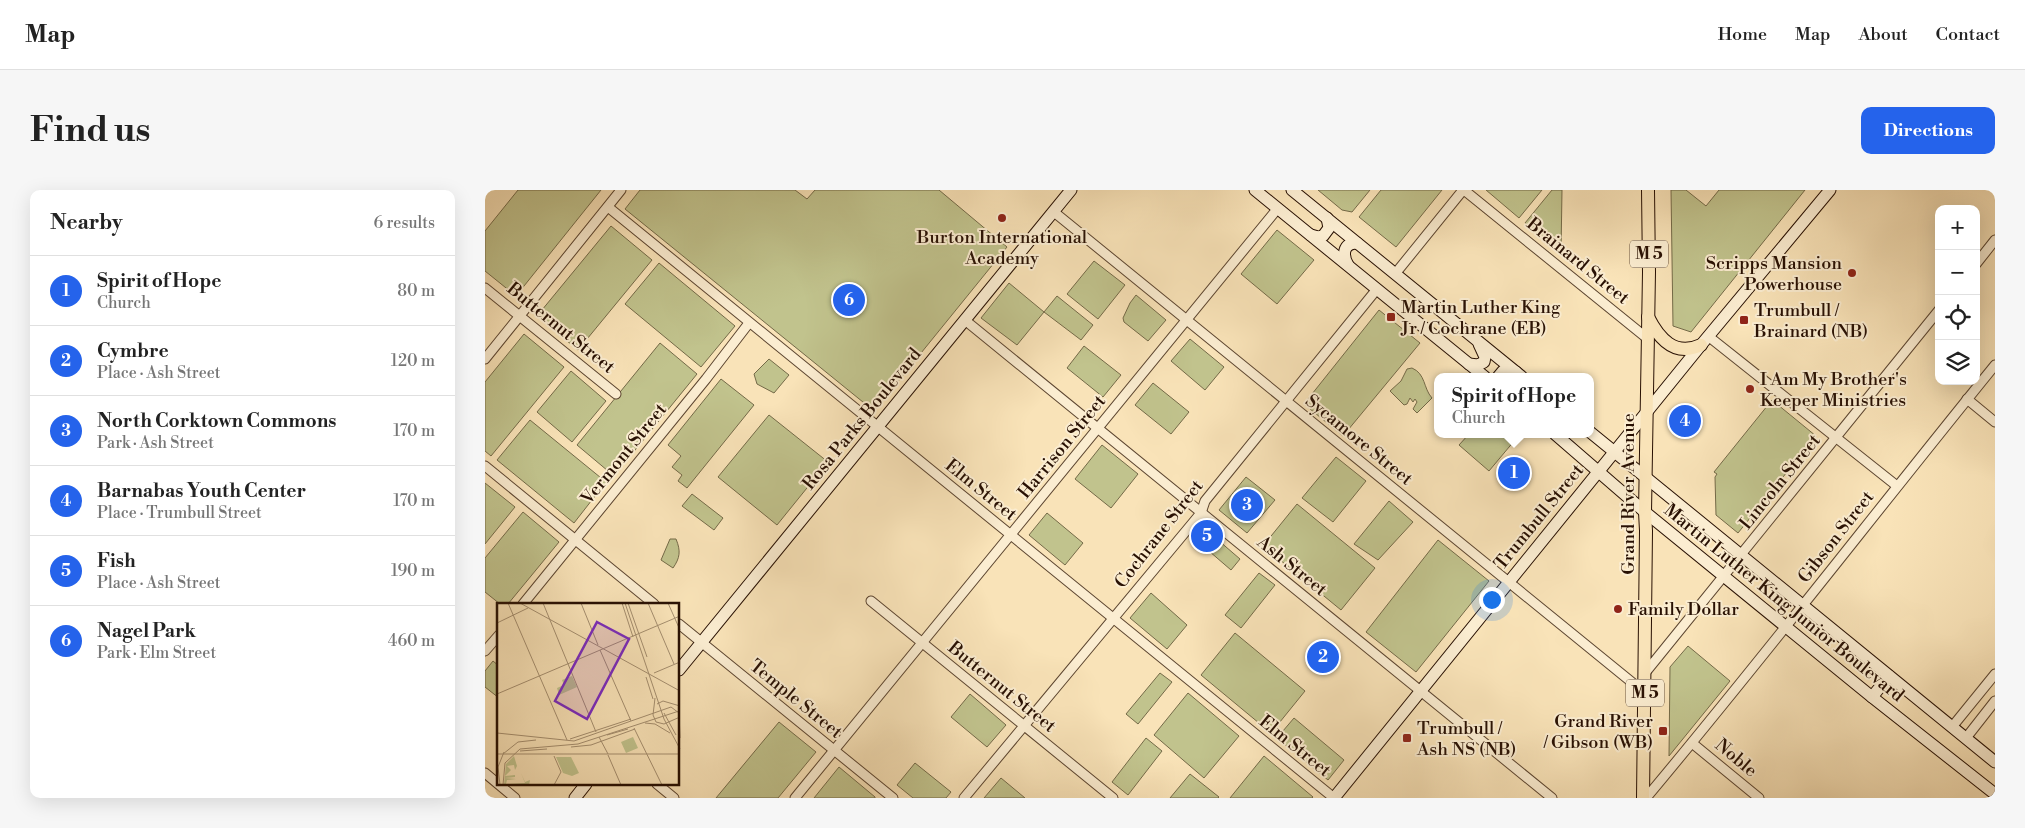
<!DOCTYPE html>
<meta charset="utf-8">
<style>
body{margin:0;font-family:"Libre Bodoni",serif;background:#f6f6f6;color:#222}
.controls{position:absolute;right:15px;top:15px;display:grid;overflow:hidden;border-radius:10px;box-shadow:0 5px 20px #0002}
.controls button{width:45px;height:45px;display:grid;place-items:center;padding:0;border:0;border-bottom:1px solid #e0e0e0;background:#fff;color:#222;font:25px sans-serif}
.you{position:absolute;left:1006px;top:409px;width:18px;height:18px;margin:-12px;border:4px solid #fff;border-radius:50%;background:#1a73e8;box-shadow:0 0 0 8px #1a73e833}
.badge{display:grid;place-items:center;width:32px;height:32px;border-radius:50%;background:#2563eb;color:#fff;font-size:16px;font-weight:700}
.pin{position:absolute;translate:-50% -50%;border:2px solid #fff;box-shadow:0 1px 5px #0006}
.popup{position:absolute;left:949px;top:183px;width:160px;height:65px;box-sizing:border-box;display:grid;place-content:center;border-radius:10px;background:#fff;filter:drop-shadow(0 1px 4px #0005);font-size:16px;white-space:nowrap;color:#767676}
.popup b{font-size:19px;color:#222}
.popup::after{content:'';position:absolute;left:50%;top:100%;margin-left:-10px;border:10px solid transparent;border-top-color:#fff}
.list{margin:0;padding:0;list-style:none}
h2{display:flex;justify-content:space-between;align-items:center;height:65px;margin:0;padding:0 20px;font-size:21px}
h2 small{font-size:16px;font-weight:400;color:#767676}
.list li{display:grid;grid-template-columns:32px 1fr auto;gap:15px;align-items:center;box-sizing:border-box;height:70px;padding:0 20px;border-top:1px solid #e0e0e0}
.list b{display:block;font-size:19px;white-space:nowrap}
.list p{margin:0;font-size:16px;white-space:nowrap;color:#767676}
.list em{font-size:16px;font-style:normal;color:#767676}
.icon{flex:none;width:28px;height:28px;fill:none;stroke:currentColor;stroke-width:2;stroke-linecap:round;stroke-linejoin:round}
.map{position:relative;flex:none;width:1510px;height:608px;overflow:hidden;border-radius:10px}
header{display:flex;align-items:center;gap:30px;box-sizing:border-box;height:70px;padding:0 25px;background:#fff;border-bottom:1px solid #e0e0e0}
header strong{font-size:24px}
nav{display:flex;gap:28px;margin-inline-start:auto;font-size:18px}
.intro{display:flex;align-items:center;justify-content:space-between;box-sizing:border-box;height:120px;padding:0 30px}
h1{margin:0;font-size:35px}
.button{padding:12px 22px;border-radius:10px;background:#2563eb;color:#fff;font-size:18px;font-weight:700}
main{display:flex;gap:30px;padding:0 30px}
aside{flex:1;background:#fff;border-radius:10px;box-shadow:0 5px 20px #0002}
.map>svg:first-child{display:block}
.green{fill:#c1c38d;stroke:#746a48}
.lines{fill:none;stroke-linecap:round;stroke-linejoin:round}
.street-casing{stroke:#5c4530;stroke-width:11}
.secondary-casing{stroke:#281003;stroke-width:13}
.primary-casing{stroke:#281003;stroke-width:14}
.street{stroke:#fbedd1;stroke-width:9}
.secondary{stroke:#fbedd1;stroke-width:11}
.primary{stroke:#f9e3b8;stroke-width:12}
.poi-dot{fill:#8f2418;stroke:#fbedd1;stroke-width:2}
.labels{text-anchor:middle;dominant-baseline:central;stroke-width:4;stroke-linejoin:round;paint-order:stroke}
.shield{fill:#fbedd1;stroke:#675241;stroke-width:1}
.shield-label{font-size:16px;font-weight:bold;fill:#281003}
.poi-label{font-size:18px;fill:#281003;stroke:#fbedd1;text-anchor:start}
.street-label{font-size:18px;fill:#281003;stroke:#fbedd1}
.inset-road{fill:none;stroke:#a58f70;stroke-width:1}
.view{fill:#7b2cbf;fill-opacity:0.15;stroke:#7b2cbf;stroke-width:2.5}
.inset-edge{fill:none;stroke:#281003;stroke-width:2.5}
</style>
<header>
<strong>Map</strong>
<nav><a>Home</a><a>Map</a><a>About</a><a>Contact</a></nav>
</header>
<div class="intro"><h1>Find us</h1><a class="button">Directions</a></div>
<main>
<aside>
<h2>Nearby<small>6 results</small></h2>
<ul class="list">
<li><span class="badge">1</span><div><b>Spirit of Hope</b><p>Church</p></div><em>80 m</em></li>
<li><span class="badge">2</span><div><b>Cymbre</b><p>Place · Ash Street</p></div><em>120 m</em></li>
<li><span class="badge">3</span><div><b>North Corktown Commons</b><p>Park · Ash Street</p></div><em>170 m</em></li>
<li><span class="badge">4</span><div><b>Barnabas Youth Center</b><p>Place · Trumbull Street</p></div><em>170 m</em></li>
<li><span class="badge">5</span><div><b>Fish</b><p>Place · Ash Street</p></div><em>190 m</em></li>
<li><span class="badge">6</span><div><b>Nagel Park</b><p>Park · Elm Street</p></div><em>460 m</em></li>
</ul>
</aside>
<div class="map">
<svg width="1510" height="608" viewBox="0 0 1510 608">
<rect width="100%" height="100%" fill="#f9e3b8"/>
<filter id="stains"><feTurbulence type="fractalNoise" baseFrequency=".004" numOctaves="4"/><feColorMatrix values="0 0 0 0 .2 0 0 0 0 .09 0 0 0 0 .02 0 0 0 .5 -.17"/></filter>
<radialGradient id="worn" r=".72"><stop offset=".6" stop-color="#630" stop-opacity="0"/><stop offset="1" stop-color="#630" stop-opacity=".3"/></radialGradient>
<g class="green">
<polygon points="33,0 116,0 31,106 0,81 0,41"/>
<polygon points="155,0 310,0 322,9 330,0 454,0 522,57 389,221 140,19"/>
<polygon points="833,0 885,0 867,22 857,20"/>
<polygon points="896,0 957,0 911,57 874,27"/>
<polygon points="1001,0 1057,0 1034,28"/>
<polygon points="1067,0 1077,0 1076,63 1040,33"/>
<polygon points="1186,0 1201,0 1221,16 1234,0 1320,0 1206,142 1188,136"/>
<polygon points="126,36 167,70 93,160 52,126"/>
<polygon points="792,40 829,70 792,114 756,84"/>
<polygon points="609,71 640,95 613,129 582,104"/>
<polygon points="174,73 250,136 216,177 140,114"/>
<polygon points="524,93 559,122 572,106 608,135 596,150 559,122 532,155 496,128"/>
<polygon points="651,105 681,130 663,151 639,132 638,128 645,113"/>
<polygon points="894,120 935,153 858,246 819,214"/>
<polygon points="39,144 79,177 6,266 0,261 0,192"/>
<polygon points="705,149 739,177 720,200 686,171"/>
<polygon points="175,153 212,184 129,286 92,255"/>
<polygon points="599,156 636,185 618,207 582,178"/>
<polygon points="284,169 304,185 289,203 272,194 269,184"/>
<path d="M927 178C941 184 938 198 947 208L932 223 928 219 932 212 930 209 928 212 925 208 922 214 919 215 905 201 916 191 922 179Z"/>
<polygon points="86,181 121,211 87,252 52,222"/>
<polygon points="236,189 269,215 202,298 193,291 197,285 187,277 196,266 183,255"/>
<polygon points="668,193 704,222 686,244 650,215"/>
<polygon points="1287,210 1331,246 1253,343 1231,325 1230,287 1232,284 1229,282"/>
<polygon points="284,225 343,272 292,335 233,287"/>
<polygon points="45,230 121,292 89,333 12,270"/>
<polygon points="984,244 1035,244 1004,281 974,255"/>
<polygon points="617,255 653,284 626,318 590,289"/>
<polygon points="851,267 881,291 848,332 817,308"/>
<polygon points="761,287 790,310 762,343 734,320"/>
<polygon points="0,293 30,317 0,354"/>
<polygon points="207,304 238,328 229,340 197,316"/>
<polygon points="904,311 928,332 893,370 869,354"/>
<polygon points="812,314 890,378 856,420 778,356"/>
<polygon points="38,322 74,352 23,414 15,414 0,402 0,368"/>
<polygon points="562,323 598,353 580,375 544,345"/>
<polygon points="719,338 755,369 746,380 710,349"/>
<path d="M185 349H191C196 361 195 368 188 378L176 370Z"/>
<polygon points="953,350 1004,391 931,482 881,442"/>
<polygon points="774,383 790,395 756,438 740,425"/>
<polygon points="666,403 702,435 682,459 645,428"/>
<polygon points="750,443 820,501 786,543 716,485"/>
<polygon points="1203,456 1245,491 1184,566 1185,477"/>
<polygon points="8,471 14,476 14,508 0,497 0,481"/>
<polygon points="675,483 687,492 653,534 641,524"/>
<polygon points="703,503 754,546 719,588 669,545"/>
<polygon points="485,504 521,535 502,557 466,527"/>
<polygon points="809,528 859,570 843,590 792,548"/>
<polygon points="294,532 331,562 293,608 231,608"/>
<polygon points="661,548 677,561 643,605 627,592"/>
<polygon points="779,566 828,607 827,608 745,608"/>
<polygon points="430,573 466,602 461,608 428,608 412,595"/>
<polygon points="354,577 390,607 390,608 329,608"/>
<polygon points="705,584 734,607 733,608 685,608"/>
<polygon points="516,588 540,608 499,608"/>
</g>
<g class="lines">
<defs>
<g id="street">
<polyline points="979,0 1163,149"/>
<polyline points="123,17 849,608"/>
<polyline points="569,22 1160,503"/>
<polyline points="1491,74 1510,50"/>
<polyline points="910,84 978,0"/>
<polyline points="0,98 131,204"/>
<polyline points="481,131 1067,608"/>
<polyline points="1223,146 1412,296"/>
<polyline points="0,169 136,0"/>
<polyline points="1482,209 1510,232"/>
<polyline points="0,276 169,414"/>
<polyline points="386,411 628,608"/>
<polyline points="38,414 221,189 264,133"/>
<polyline points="194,434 408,608"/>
<polyline points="0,461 14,445"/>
<polyline points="1160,483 1454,120"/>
<polyline points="1467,537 1510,484"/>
<polyline points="1481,548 1510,511"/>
<polyline points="1207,553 1274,608"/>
<polyline points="0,583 30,608"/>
<polyline points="172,594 189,608"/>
<polyline points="310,608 793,18"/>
<polyline points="479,608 716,323 720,311 892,99"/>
<path d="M1161 608C1280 466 1393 319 1510 175"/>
</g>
<g id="secondary">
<polyline points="770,0 1000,187"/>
<polyline points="807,0 1037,187"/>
<polyline points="826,45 833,47 838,46 844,38 842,28"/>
<path d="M863 75C857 65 858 53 872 53"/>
<polyline points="984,174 993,175 999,172 1000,167 994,154"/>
<polyline points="1013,187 1018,181 1031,182"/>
<polyline points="1105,242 1510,572"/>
<polyline points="1070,244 1160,322 1387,507 1510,604"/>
<polyline points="194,480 586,0"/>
<polyline points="1387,507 1404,486"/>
<polyline points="90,608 101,594"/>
<polyline points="849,608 1216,155 1345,0"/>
</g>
<g id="primary">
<path d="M1163 127C1174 149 1190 167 1216 155"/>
<polyline points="1158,608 1161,341 1160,322 1164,82 1163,0"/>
</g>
</defs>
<use href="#street" class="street-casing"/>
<use href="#secondary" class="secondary-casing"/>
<use href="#primary" class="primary-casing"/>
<use href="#street" class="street"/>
<use href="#secondary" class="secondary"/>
<use href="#primary" class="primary"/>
</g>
<g class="poi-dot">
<circle cx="517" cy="28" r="5"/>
<circle cx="1367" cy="83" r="5"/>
<rect x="901" y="122" width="10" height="10" rx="2.5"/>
<rect x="1254" y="125" width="10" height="10" rx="2.5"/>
<circle cx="1265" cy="199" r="5"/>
<circle cx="1133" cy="419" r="5"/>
<rect x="1173" y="536" width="10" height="10" rx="2.5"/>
<rect x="917" y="543" width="10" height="10" rx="2.5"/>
</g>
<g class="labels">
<g class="shield">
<rect x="1145" y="50.5" width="38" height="27" rx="4"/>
<rect x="1141" y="489.5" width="38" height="27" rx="4"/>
</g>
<g class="shield-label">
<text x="1164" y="64">M 5</text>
<text x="1160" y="503">M 5</text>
</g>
<g class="poi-label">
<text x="517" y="47" text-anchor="middle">Burton International<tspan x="517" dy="21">Academy</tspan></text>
<text x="1357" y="73" text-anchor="end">Scripps Mansion<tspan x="1357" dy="21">Powerhouse</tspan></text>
<text x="916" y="117">Martin Luther King<tspan x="916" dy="21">Jr / Cochrane (EB)</tspan></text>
<text x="1269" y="120">Trumbull /<tspan x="1269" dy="21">Brainard (NB)</tspan></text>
<text x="1275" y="189">I Am My Brother's<tspan x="1275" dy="21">Keeper Ministries</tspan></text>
<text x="1143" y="419">Family Dollar</text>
<text x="1168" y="531" text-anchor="end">Grand River<tspan x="1168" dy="21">/ Gibson (WB)</tspan></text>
<text x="932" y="538">Trumbull /<tspan x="932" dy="21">Ash NS (NB)</tspan></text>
</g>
<g class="street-label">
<text transform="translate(1093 71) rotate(39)">Brainard Street</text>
<text transform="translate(76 138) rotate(39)">Butternut Street</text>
<text transform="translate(377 229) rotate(-51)">Rosa Parks Boulevard</text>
<text transform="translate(874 250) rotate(39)">Sycamore Street</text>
<text transform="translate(577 257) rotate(-51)">Harrison Street</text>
<text transform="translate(139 264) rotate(-51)">Vermont Street</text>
<text transform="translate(1295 292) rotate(-51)">Lincoln Street</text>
<text transform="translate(496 300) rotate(39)">Elm Street</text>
<text transform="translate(1143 304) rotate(-90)">Grand River Avenue</text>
<text transform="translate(1054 327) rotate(-51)">Trumbull Street</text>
<text transform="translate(674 344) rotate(-52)">Cochrane Street</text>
<text transform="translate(1351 347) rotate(-52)">Gibson Street</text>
<text transform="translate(807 376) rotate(39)">Ash Street</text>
<text transform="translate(1299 413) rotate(39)">Martin Luther King Junior Boulevard</text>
<text transform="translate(517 497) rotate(39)">Butternut Street</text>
<text transform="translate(311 509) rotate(39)">Temple Street</text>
<text transform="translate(810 556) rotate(39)">Elm Street</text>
<text transform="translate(1251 568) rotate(40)">Noble</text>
</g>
</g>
<g transform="translate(12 413)">
<rect width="182" height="182" fill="#f9e3b8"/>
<path d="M75 73 80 84 62 92 60 85 67 82 65 77ZM136 134 141 145 129 150 124 139ZM17 153 20 163 18 167 17 162 10 163 14 167 8 173 18 172V174L8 175 19 176 10 177 9 181 28 180 24 170 28 179 33 177 32 182H36H7L9 161ZM59 154H74L82 170 75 173 66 170Z" fill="#c1c38d"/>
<path class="inset-road" d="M11 0 70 137M23 0 183 88M46 0 99 129M84 0 101 42M125 0 136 34M128 0 167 116 183 146M131 0 150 54M151 0 177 61M171 0 183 27M0 20 31 5M103 47 134 118M157 70 183 59M149 74 156 96M0 91 183 13M158 95 156 112 159 119 167 121 183 114M160 101 166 98 183 103M167 110 179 132M148 120 158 121 173 130M137 125 165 182M0 130 77 138 174 104 182 110 183 135M110 132 131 126M102 134 111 151M73 136 134 116M94 142 138 126M74 144 94 142M23 148 50 146M0 151H183M6 151 21 139 39 137M111 152 124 182M57 153 64 169 57 182M3 182 1 164 7 149M6 182 8 160 23 146 81 141 182 108"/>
<path class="view" d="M100 19 132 36 90 116 58 98Z"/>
<rect width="182" height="182" class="inset-edge"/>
</g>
<rect width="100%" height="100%" filter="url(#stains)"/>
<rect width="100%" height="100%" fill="url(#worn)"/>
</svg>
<div class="controls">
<button>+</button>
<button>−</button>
<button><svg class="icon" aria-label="locate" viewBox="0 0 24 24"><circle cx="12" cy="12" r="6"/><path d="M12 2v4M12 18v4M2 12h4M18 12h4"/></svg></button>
<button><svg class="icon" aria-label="layers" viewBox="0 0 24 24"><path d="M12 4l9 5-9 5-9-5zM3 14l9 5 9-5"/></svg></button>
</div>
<div class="you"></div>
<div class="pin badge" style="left:1029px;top:283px">1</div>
<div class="popup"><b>Spirit of Hope</b>Church</div>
<div class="pin badge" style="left:838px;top:467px">2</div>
<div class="pin badge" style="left:762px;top:315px">3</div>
<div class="pin badge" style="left:1200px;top:231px">4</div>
<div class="pin badge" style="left:722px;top:346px">5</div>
<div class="pin badge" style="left:364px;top:110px">6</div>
</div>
</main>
